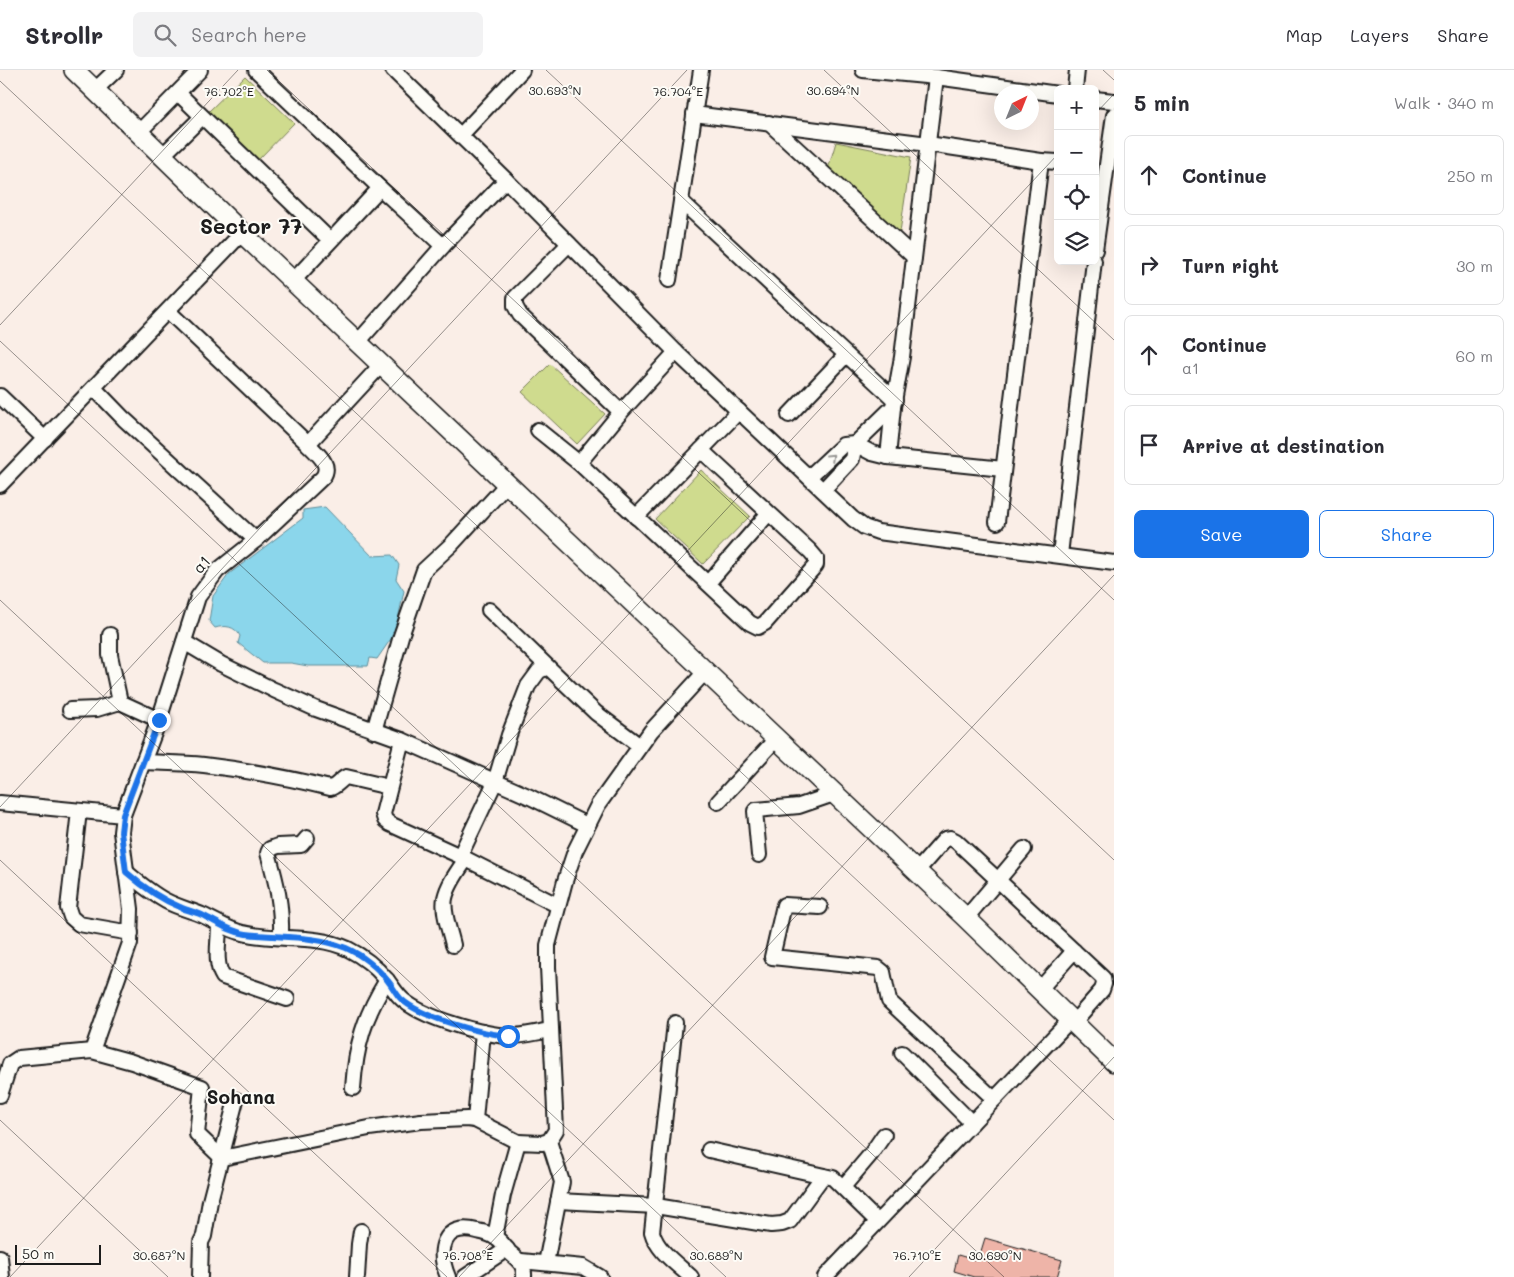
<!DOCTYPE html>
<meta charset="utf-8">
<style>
body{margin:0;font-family:Mali,sans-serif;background:#f2f2f3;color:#2b2b33}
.controls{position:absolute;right:15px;top:15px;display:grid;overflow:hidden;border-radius:8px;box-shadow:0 5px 20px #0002}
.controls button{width:45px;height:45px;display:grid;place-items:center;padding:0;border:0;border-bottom:1px solid #e1e1e2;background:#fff;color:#2b2b33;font:25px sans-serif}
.compass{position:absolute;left:994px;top:15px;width:45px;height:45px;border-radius:50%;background:#fff;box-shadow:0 5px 20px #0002;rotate:43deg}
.scale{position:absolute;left:15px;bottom:12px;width:86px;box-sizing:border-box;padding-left:5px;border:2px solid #1c1c1c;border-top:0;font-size:14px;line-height:18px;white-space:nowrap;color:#1c1c1c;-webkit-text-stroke:4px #fdfcf7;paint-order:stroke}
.stop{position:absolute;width:15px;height:15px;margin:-11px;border:4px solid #1a73e8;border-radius:50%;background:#fff}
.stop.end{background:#1a73e8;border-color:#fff;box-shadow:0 1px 5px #0008}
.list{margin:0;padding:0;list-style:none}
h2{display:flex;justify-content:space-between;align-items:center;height:65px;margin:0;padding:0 20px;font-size:21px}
h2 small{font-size:16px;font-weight:400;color:#7c7c81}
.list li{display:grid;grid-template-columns:32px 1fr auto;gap:15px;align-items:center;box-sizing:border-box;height:80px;margin:0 10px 10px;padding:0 10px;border:1px solid #e1e1e2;border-radius:8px}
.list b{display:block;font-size:19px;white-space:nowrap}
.list p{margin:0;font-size:16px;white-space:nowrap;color:#7c7c81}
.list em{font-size:16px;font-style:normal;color:#7c7c81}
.actions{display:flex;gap:10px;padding:15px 20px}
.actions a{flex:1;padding:11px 0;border:1px solid #1a73e8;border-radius:8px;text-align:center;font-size:18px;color:#1a73e8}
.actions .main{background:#1a73e8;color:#fff}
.icon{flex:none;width:28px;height:28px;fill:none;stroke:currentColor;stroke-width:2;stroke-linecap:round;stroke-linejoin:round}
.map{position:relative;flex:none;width:1114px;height:1207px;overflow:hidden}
header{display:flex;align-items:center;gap:30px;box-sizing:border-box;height:70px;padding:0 25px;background:#fff;border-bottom:1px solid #e1e1e2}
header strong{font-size:24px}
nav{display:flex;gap:28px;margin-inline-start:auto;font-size:18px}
.search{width:350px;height:45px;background:#f2f2f3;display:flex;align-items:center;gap:12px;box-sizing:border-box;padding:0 18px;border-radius:8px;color:#7c7c81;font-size:19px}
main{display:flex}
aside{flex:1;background:#fff}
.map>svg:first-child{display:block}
.green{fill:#cfdb8e;stroke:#767c55}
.water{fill:#8bd6eb;stroke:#5f8c98}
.building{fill:#eeb4a8;stroke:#1c1c1c}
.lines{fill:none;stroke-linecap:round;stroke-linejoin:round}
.street-casing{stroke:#1c1c1c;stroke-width:18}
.secondary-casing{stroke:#1c1c1c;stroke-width:22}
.street{stroke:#fdfcf7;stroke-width:14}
.secondary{stroke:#fdfcf7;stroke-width:19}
.oneway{stroke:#989794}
.route{stroke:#1a73e8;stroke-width:6}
.ticks{fill:none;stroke:#1c1c1c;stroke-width:1;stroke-opacity:0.45}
.labels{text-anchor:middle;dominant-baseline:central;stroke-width:4;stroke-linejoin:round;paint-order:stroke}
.street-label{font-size:16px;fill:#1c1c1c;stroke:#fdfcf7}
.quarter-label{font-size:19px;font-weight:bold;fill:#1c1c1c;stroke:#fdfcf7}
.district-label{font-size:21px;font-weight:bold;fill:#1c1c1c;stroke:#fdfcf7}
.ticks-label{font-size:12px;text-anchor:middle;fill:#1c1c1c;stroke:#fdfcf7;stroke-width:4;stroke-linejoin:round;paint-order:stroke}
</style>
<header>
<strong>Strollr</strong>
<div class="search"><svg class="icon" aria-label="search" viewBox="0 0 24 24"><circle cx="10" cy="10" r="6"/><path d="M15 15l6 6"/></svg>Search here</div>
<nav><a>Map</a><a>Layers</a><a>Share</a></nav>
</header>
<main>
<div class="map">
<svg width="1114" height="1207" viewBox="0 0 1114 1207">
<rect width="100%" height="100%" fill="#faeee7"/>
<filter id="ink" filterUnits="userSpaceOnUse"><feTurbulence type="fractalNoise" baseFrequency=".02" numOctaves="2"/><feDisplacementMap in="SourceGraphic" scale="10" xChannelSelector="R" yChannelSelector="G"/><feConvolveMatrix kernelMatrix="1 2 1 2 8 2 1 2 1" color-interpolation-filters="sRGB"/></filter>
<g filter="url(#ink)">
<g class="green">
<polygon points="245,6 294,53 257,91 207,43"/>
<polygon points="836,72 911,87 900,162 828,99"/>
<polygon points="550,294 605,344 577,374 522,322"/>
<polygon points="701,400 750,446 703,494 655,449"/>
</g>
<path class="water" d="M325 437 372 486 392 485 399 495 396 509 404 521 395 563 377 589 370 588 368 596H308L291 593H263L238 573 240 566C235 556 225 555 215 558L209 551 213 526 229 504 303 448V440Z"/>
<polygon class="building" points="985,1168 1062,1190 1057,1207 974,1207 954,1201 958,1185 978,1191"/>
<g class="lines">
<defs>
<g id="street">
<polyline points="256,0 380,118 443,176"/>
<polyline points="393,0 506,110 676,282 853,449 864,457 878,462 1114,493"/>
<polyline points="863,0 936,7 1058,24"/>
<polyline points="1075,19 1077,0"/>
<polyline points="95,20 116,0"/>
<polyline points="178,23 330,170"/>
<polyline points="1095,29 1114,31"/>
<polyline points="694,44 928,74 1041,91 997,452"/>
<polyline points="769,53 914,187"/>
<polyline points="139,62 200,0"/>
<polyline points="461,65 522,0"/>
<polyline points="163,85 202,47"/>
<polyline points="1041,91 1058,92"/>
<polyline points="681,131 895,330"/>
<polyline points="569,174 515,228 515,236 520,245 621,342"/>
<polyline points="1095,180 1114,45"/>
<polyline points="669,210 701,0"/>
<polyline points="293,211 380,118"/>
<polyline points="358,272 443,176 506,110"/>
<polyline points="676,282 621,342 579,393 750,553 758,557 765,553 816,495 816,488 810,481 701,380"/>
<polyline points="94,318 124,349 256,470"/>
<polyline points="0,326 45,369"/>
<polyline points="789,345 846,285"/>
<polyline points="538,360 579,393"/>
<polyline points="308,374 381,295"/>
<polyline points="888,387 893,337"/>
<polyline points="809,407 843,375 855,374 872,383 888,387 1003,399"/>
<polyline points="0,415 242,163"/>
<polyline points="823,420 852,389 855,374 893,337 902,287 936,7"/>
<polyline points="636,447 739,341"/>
<polyline points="1060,485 1094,191"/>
<polyline points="708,513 768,444"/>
<polyline points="489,540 548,597"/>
<polyline points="110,565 110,585 120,632 159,650"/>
<polyline points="184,572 221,594 274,620 316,639 402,670 530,727 587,755"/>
<polyline points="70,640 97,639 120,632"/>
<polyline points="374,661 401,566 424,500 452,474 507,414"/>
<polyline points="402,670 383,744 385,750 390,754 460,786"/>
<path d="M143 692C163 693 184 693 204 695 246 700 289 708 330 718 336 717 340 710 346 707L389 717"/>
<polyline points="718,732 776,669"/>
<path d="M0 733 123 745 159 650 198 527 217 501 256 470 323 407C332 394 317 384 308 374L168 241"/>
<polyline points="79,741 68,838 71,847 79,854 131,863"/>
<polyline points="759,785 755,741 756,740 799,736 834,724"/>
<polyline points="466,789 557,835"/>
<path d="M126 802C139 813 151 823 166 831 177 837 190 840 202 845 216 851 228 860 243 863 278 872 314 863 348 879 362 886 376 897 386 909 392 916 396 924 403 930 424 948 483 965 510 966 524 966 538 962 551 960"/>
<polyline points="916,802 945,769 950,768 956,771 1103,908 1104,914 1102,920 1073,953"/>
<polyline points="820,837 784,835 772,887 878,898 883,902 889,931 994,1029"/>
<polyline points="966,848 1024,779"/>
<path d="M219 855C219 872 214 893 223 907L287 929"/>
<path d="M281 867C282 835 277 814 268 783L270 779 278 776 301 775 307 768"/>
<path d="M453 875C450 861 442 842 445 828 448 814 458 801 466 789L460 786 495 712 509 665 528 616 539 601 548 597 596 643 640 676"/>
<polyline points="1039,920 1074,881"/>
<path d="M675 953 652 1162C657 1181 677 1194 691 1207"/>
<polyline points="483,962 475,1050 518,1072"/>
<polyline points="92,981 130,873 131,839 121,762 123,745"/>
<polyline points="902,983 972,1053"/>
<path d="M353 1018C356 975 364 947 387 910"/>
<polyline points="0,1025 10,994 19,988 92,981 132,992 202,1017 197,1064 222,1088 369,1058 421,1051 467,1049 475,1050"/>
<polyline points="709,1080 833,1108 877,1151"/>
<polyline points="843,1117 871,1084 884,1065"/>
<polyline points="558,1131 656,1136 771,1155 782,1154 790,1151 823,1106"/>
<polyline points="495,1167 503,1125 518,1072 542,1073 549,1071 556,1060 548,897 548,875 565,811 575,781 598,735 651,661 705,602"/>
<polyline points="0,1187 2,1207"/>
<polyline points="521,1191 583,1197 600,1207"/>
<polyline points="546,1193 562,1112 549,1071"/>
<polyline points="200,1207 201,1172 204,1166 210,1131 236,1030"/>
<polyline points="357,1207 359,1174 361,1161"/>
<path d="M448 1207C437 1181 442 1152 477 1161 483 1162 491 1164 496 1168 501 1171 505 1177 509 1182 518 1190 525 1194 524 1207"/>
<polyline points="465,1207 507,1179"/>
<polyline points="825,1207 1070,950"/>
</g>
<polyline id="secondary" points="74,0 242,163 966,848 1114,992"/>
</defs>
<use href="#street" class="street-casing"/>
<use href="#secondary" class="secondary-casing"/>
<use href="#street" class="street"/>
<use href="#secondary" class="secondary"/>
</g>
<defs><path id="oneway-chevron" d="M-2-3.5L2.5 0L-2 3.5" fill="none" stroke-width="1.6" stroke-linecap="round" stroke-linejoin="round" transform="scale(1.25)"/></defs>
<use class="oneway" href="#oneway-chevron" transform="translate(831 387) rotate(-44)"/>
</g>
<g class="lines" filter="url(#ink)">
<path class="route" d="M159 650 123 745 121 762 126 802C142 816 160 829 180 837 188 841 197 842 204 846 218 853 231 862 246 864 280 868 314 865 346 878 362 885 378 898 388 911 393 917 396 924 401 929 422 948 479 963 508 966"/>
</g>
<path class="ticks" d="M267 0 1114 790M546 0 1114 530M824 0 1114 270M1103 0 1114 10M0 11 1114 1050M1095 44 1114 24M0 255 238 0M0 271 1004 1207M0 530 726 1207M0 737 687 0M0 790 447 1207M0 1050 168 1207M10 1207 1058 84M459 1207 1114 505M909 1207 1114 987"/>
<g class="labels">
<g class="street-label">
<text transform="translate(201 494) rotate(-48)">a1</text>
</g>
<g class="quarter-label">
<text x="241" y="1026">Sohana</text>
</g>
<g class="district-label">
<text x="251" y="155">Sector 77</text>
</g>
</g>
<g class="ticks-label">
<text x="833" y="25">30.694°N</text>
<text x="555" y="25">30.693°N</text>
<text x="229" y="26">76.702°E</text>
<text x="678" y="26">76.704°E</text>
<text x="468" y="1190">76.708°E</text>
<text x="917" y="1190">76.710°E</text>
<text x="159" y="1190">30.687°N</text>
<text x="716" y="1190">30.689°N</text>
<text x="995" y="1190">30.690°N</text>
</g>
</svg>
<div class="controls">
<button>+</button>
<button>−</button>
<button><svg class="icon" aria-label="locate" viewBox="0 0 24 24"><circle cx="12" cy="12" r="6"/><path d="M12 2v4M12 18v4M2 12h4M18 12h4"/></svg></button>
<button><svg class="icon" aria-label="layers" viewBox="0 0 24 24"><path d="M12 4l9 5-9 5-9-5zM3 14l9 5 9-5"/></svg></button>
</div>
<svg class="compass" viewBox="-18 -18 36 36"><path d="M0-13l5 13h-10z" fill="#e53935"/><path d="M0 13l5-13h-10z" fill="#7c7c81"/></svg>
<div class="scale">50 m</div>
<div class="stop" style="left:508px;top:966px"></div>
<div class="stop end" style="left:159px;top:650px"></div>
</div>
<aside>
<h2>5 min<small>Walk · 340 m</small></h2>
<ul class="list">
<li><svg class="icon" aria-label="ahead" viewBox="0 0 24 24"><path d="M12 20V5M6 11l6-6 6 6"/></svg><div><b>Continue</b></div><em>250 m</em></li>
<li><svg class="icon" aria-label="right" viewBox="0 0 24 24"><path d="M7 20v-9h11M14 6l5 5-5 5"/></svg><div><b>Turn right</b></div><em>30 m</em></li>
<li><svg class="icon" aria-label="ahead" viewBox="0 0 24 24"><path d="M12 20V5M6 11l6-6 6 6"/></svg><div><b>Continue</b><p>a1</p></div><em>60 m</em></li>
<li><svg class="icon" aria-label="arrive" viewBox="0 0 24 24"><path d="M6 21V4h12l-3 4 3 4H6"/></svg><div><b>Arrive at destination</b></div></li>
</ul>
<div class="actions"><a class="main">Save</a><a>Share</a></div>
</aside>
</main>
